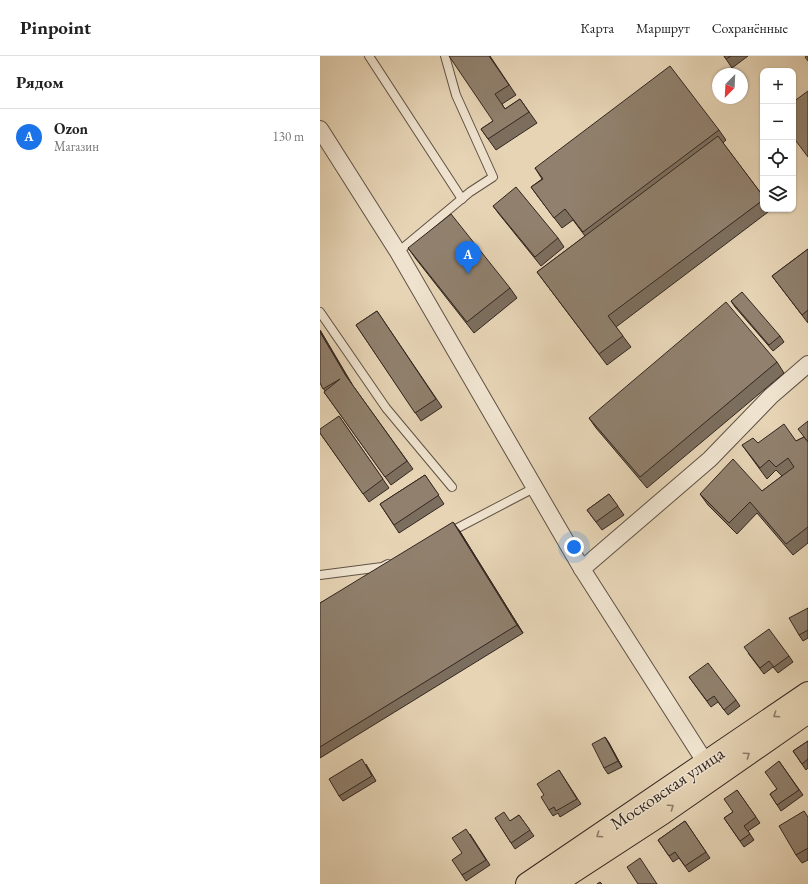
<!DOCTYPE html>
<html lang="ru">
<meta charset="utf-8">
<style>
body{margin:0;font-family:"EB Garamond",serif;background:#f6f6f6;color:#222}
.controls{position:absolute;right:12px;top:12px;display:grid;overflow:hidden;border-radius:8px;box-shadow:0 1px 3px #0004}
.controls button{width:36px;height:36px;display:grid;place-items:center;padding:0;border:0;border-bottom:1px solid #e0e0e0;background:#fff;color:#222;font:20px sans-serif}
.compass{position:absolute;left:392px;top:12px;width:36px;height:36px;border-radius:50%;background:#fff;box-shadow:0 1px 3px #0004;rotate:204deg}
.you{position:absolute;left:254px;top:491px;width:14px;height:14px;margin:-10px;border:3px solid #fff;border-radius:50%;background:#1a73e8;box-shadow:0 0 0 6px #1a73e833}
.badge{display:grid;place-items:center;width:26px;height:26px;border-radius:50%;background:#1a73e8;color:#fff;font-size:13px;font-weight:700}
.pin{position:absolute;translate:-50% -33px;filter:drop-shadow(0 1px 2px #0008)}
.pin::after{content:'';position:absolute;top:21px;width:14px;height:12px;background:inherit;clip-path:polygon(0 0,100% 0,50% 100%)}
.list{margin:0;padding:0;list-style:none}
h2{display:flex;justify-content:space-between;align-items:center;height:52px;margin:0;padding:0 16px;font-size:17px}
h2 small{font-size:13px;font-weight:400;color:#767676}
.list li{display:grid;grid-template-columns:26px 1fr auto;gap:12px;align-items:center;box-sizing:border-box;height:56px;padding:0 16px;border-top:1px solid #e0e0e0}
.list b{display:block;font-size:15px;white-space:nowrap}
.list p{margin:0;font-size:13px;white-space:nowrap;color:#767676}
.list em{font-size:13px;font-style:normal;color:#767676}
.icon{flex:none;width:22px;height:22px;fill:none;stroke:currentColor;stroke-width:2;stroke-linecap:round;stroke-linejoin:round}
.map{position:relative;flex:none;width:488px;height:828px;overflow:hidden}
header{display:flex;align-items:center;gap:24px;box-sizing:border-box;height:56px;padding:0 20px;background:#fff;border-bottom:1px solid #e0e0e0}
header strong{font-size:19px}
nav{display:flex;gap:22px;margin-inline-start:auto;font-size:14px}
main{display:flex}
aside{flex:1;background:#fff}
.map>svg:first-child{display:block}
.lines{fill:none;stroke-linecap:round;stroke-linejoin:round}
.service-casing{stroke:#605245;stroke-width:10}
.minor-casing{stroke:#605245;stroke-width:18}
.primary-casing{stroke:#332620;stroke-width:24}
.service{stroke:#efe3cf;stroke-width:8}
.minor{stroke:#efe3cf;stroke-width:16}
.primary{stroke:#e6d4b5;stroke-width:22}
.wall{fill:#7c6e5e;stroke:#332620}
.shaded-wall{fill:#655a4c;stroke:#332620}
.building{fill:#90806d;stroke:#332620}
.oneway{stroke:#8c7d6a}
.labels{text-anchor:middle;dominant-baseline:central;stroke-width:3;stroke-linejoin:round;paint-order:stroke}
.street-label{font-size:18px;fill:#332620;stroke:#efe3cf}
</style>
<header>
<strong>Pinpoint</strong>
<nav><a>Карта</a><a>Маршрут</a><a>Сохранённые</a></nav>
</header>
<main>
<aside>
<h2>Рядом<small></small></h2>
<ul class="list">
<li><span class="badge">A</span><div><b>Ozon</b><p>Магазин</p></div><em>130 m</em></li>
</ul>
</aside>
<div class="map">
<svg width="488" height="828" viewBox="0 0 488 828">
<rect width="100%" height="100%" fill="#e6d4b5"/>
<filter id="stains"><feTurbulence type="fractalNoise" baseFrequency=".005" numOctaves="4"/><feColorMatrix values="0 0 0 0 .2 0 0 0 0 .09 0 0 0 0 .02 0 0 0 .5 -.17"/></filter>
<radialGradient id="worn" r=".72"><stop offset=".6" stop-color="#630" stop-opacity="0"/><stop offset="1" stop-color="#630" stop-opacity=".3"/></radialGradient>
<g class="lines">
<defs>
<g id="service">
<polyline points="49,0 142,143"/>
<polyline points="78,196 150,136 173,121 136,39 125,0"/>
<polyline points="0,256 66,352 132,431"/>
<polyline points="128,477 214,432"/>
<polyline points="0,519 62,511 68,508"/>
</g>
<g id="minor">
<polyline points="0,73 78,196 262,513 391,715"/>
<polyline points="262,513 390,403 451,340 488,308"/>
</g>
<g id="primary">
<polyline points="207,828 488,637"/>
<polyline points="234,828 343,757 488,656"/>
</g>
</defs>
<use href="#service" class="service-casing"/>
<use href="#minor" class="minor-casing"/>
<use href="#primary" class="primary-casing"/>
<use href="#service" class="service"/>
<use href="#minor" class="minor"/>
<use href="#primary" class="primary"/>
</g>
<g class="wall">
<polygon points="170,0 196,39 182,48 185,53 200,43 217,67 176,94 161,73 173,65"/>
<polygon points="404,0 428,0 412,12"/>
<polygon points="399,74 406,84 403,87 443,140 443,153 452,153 296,271 311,291 287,309 217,216 265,180 253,164 242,172 219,142 211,131 222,123 215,112"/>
<polygon points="173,150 238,182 244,191 221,210 179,158"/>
<polygon points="88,192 190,232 197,242 154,277 96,203"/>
<polygon points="488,193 488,267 452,220"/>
<polygon points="411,245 460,280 464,286 453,295 415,251"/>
<polygon points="57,255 122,351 101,365 36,269"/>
<polygon points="0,274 31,327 93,413 71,429 4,336 5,335 0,327"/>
<polygon points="457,306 464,317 327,432 276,372 269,362"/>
<polygon points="19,360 69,432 49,446 0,377"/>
<polygon points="488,365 488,487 473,499 437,457 417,478 388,449 380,438 442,435 462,420 456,414 447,423 422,389 438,387 476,385 484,381"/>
<polygon points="105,419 124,448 79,477 60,448"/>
<polygon points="289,438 304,459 282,474 267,454"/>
<polygon points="139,474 203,577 0,702 0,547"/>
<polygon points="488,552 488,582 483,585 479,579"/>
<polygon points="428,597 469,600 473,606 458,617 453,611 444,618"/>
<polygon points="369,621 416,644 420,650 408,659 398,646 391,651"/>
<polygon points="285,681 289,687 302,711 288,718 284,712"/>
<polygon points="488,685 488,712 486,714 473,695"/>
<polygon points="459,705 483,739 461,755 450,738 457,733"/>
<polygon points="46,708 56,725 23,745 19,740"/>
<polygon points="239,714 261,748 240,761 238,757 233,760 229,754 224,739"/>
<polygon points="417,734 440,767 428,775 434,784 424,791 404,762 413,756"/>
<polygon points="199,759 214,780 195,793 175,762 190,765"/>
<polygon points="488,760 488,804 482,807 476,799"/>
<polygon points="365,765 390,802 369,816 359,802 353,806 338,784"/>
<polygon points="150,778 170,809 146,825 142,819 142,797"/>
</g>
<g class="shaded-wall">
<polygon points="0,274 32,328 26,320 0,276"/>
<polygon points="133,466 139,474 203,577 197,569"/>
<polygon points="285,681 289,687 302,711 298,705"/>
</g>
<g class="building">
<polygon points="129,0 169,0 189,29 175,38 185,53 200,43 209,56 168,83 161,73 173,65"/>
<polygon points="404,0 411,0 406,3"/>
<polygon points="487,0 488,0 488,5 485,1"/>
<polygon points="350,10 399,74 263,176 245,153 234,162 211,131 223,123 215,112"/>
<polygon points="488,35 488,101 473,81 473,46"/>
<polygon points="398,80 443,140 443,144 288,260 303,280 279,298 217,216"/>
<polygon points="196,131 238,182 215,201 173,150"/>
<polygon points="131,158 190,232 147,266 88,192"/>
<polygon points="488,193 488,254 482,259 452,220"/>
<polygon points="422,236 460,280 449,289 411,245"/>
<polygon points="406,246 457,306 320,421 269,362"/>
<polygon points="57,255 116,343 95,357 36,269"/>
<polygon points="0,276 26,320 87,405 65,421 4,336 20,323 3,333 0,327"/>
<polygon points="19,360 63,423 43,438 0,377 0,373"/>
<polygon points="488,365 488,386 478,373"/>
<polygon points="464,368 476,385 484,381 488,386 488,471 466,488 430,446 409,467 380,438 413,403 442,435 474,411 468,402 456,411 449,404 440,412 422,389 433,382 438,387"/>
<polygon points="105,419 119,439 74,469 60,448"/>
<polygon points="289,438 298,450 276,466 267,454"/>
<polygon points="133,466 197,569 0,691 0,547"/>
<polygon points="488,552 488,574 479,579 469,562"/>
<polygon points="449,573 469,600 454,611 449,605 440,612 424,591"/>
<polygon points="388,607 416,644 404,654 394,640 387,645 369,621"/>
<polygon points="285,681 298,705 284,712 272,688"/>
<polygon points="488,685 488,703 482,708 473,695"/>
<polygon points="42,703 52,720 19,740 9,723"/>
<polygon points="459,705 479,734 457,749 450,738 457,733 445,716"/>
<polygon points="239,714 257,743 236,755 234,751 229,754 221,741 224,739 217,728"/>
<polygon points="417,734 436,761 424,770 430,778 420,785 404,762 413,756 404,743"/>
<polygon points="484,755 488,761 488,792 476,799 459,770"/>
<polygon points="184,756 190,765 199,759 210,774 191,787 175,762"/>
<polygon points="365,765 386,796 365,810 355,796 349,800 338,784"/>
<polygon points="146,773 166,804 142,819 132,804 142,797 132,782"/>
<polygon points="320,802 337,828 318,828 307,811"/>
<polygon points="280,826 282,828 277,828"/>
</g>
<defs><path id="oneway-chevron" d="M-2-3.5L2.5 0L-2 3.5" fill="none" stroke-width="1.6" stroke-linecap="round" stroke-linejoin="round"/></defs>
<g class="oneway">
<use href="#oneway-chevron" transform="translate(456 659) rotate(146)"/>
<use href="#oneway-chevron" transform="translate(427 699) rotate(-35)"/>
<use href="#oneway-chevron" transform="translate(351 751) rotate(-35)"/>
<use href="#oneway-chevron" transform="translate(279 779) rotate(146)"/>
</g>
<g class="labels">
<g class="street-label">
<text transform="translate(347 732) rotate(-34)">Московская улица</text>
</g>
</g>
<rect width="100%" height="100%" filter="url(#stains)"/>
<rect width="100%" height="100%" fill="url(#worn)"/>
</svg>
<div class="controls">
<button>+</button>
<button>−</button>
<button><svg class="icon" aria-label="locate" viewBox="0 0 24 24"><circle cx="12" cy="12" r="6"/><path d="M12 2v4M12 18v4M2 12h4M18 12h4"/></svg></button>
<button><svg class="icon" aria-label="layers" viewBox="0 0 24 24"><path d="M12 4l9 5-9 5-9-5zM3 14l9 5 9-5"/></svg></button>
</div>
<svg class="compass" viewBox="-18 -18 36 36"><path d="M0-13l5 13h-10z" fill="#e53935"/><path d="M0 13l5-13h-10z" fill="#767676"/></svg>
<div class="you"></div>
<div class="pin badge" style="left:148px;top:218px">A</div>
</div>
</main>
